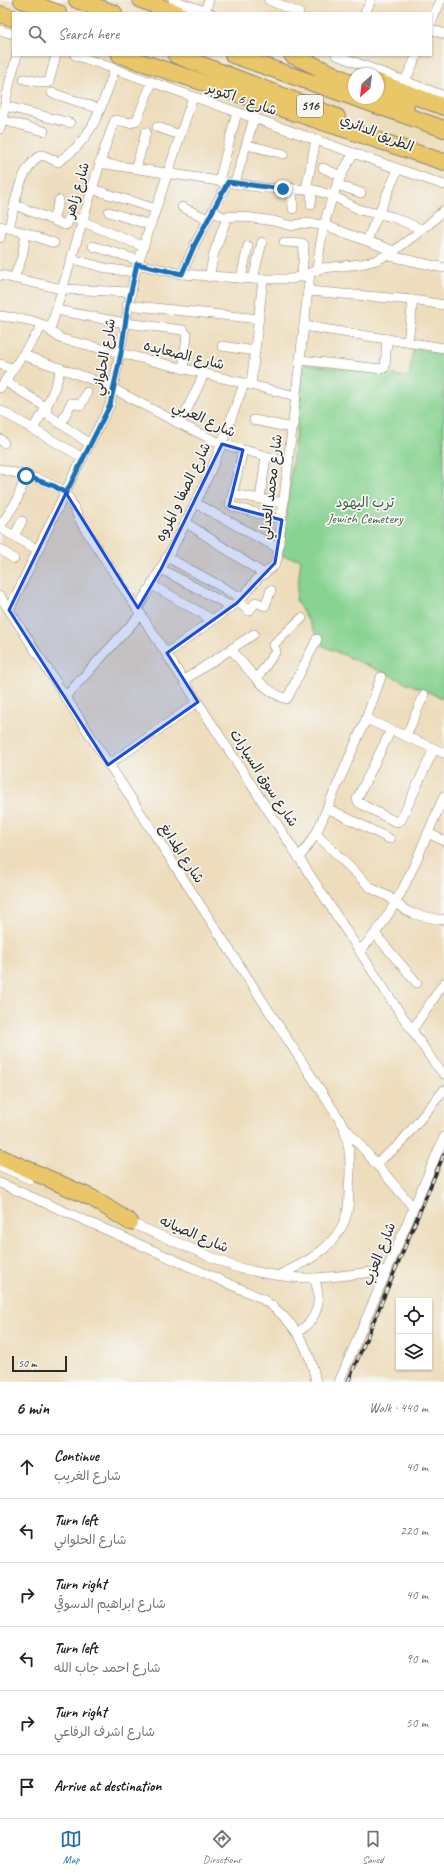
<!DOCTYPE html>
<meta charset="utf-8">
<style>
body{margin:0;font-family:Caveat,"Playpen Sans Arabic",sans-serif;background:#f6f6f6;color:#202124}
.controls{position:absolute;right:12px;bottom:12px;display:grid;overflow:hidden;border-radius:0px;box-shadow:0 1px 3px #0004}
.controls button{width:36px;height:36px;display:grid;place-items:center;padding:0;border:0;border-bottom:1px solid #e0e0e0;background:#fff;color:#202124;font:20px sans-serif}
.compass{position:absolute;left:348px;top:68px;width:36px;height:36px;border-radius:50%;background:#fff;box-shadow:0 1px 3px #0004;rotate:208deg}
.scale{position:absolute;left:12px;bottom:10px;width:55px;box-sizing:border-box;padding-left:4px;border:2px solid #2b2b2b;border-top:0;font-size:11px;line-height:14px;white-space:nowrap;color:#2b2b2b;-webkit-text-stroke:3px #f6f6f2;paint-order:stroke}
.stop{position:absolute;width:12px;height:12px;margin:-9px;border:3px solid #1f6fb2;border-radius:50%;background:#fff}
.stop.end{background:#1f6fb2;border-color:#fff;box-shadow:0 1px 4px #0008}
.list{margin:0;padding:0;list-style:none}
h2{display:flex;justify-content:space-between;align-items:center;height:52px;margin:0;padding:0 16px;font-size:17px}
h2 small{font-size:13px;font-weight:400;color:#757577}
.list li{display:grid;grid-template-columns:26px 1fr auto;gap:12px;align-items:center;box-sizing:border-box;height:64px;padding:0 16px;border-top:1px solid #e0e0e0}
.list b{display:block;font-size:15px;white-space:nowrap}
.list p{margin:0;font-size:13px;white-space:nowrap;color:#757577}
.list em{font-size:13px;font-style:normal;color:#757577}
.icon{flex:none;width:22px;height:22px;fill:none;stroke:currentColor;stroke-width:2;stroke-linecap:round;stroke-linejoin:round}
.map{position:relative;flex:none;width:444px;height:1382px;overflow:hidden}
.search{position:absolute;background:#fff;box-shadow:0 1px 3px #0004;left:12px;right:12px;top:12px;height:44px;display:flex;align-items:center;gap:10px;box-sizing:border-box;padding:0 14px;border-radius:0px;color:#757577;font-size:15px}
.sheet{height:436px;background:#fff}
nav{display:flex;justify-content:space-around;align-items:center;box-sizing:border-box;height:56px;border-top:1px solid #e0e0e0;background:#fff;font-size:11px;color:#757577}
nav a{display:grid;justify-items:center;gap:2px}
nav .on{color:#1f6fb2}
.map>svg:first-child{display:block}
.green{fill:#87d390;stroke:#597f5e}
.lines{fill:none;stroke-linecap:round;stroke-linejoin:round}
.street-casing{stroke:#8c8474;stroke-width:10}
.highway-casing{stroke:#8c8474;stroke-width:18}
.street{stroke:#fff;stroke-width:9}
.highway{stroke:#e9c769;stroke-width:16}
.rail-casing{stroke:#2b2b2b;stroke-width:3.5}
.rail{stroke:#f6f6f2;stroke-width:2;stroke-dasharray:6;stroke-linecap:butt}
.route{stroke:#1f6fb2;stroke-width:5}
.marked{fill:#1d4ed8;fill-opacity:0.2;stroke:#1d4ed8;stroke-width:3;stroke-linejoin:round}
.labels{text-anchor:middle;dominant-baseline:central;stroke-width:3.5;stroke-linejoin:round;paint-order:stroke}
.shield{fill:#f6f6f2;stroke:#686867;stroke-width:1}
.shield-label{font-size:13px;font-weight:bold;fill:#2b2b2b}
.street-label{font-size:14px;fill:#2b2b2b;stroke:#f6f6f2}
.park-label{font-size:14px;fill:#475d49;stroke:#f6f6f2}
</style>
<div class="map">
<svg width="444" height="1382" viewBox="0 0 444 1382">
<rect width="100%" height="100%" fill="#f6f6f2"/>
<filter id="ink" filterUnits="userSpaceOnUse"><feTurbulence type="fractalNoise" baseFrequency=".025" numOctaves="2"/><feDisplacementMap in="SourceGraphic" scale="8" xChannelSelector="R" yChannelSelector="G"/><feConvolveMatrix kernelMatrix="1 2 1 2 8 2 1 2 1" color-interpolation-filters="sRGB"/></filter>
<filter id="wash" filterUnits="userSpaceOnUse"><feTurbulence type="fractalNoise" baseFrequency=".012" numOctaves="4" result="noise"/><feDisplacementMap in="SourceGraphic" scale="16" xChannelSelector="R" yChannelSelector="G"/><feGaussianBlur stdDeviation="0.9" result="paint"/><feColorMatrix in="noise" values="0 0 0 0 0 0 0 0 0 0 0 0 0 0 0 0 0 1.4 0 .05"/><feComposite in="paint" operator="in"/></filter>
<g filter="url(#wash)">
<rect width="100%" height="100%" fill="#eeddbc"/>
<polygon class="green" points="413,348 444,354 444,699 323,646 296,600 301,559 281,556 304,364 409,377"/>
</g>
<g filter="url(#ink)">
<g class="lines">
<defs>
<g id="street">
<polyline points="173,0 210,13"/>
<polyline points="269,0 299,13"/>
<polyline points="205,11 209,0"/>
<polyline points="365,13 371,0"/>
<polyline points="431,23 441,0"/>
<polyline points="431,29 444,34"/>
<polyline points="0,30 13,34"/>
<polyline points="75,55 444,185"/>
<polyline points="336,55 444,96"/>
<polyline points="24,79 45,83 49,82 56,55"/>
<polyline points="405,81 417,55"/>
<polyline points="52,93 100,109"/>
<polyline points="5,106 70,123"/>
<polyline points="2,120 44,131"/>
<polyline points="157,127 180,135"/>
<polyline points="0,129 10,81 17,55"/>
<polyline points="247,145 284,154"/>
<polyline points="99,163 265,188 315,190 333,196 360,210 393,217 421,229"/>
<polyline points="136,168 146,132"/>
<polyline points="323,168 341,176"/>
<polyline points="219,181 237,112"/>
<polyline points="235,183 254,118"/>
<polyline points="338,185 361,193"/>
<polyline points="292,188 293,209"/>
<polyline points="92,189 156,209"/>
<polyline points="306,189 316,140"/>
<polyline points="15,205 65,225 67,224 69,218 72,217 142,246"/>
<polyline points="311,205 312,190"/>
<polyline points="182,207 208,219"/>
<polyline points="109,212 150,225"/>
<polyline points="213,212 224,217 238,216 274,221 292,226 303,223 324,225 394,251"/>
<polyline points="53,220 59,200"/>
<polyline points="0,226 26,233 54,243"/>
<path d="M9 228C15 204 18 172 40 155L45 156 58 162C94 139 101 107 115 69"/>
<polyline points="0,238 2,227"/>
<polyline points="367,240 398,169"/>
<polyline points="284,242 302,243 304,245 302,277"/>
<polyline points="93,246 138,260"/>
<polyline points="386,255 444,268"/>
<polyline points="72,259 109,269 135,272"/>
<polyline points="137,264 182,274 253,279 292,279 323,268 361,264 377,260 394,251 428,225 444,210"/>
<path d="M317 270C321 229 331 188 354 153"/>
<polyline points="182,274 194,246 228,182"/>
<polyline points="0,275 62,289 130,292"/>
<polyline points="209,277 214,253 227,217"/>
<polyline points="14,278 22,257 26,233"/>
<polyline points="241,278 248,246"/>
<polyline points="253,279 262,242"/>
<polyline points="308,291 413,300 444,305"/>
<polyline points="127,305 259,319"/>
<polyline points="56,310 125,323 183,330 187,335 183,369"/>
<path d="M0 316C13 318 29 318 41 324 49 328 53 335 62 339L296 396"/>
<polyline points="304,326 444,348"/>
<polyline points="50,330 104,150 115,120 131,123 137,120 152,82"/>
<polyline points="408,342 413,300"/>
<polyline points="222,346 255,351"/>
<polyline points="23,355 102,383 180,424 222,444 288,462"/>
<polyline points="300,360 382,369 385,367 387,339"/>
<polyline points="0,364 13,369"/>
<polyline points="5,381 47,408"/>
<polyline points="251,385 263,279"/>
<polyline points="0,388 43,325"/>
<polyline points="0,410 83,458"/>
<polyline points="44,412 90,444"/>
<polyline points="254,420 292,428"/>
<polyline points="61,424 71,403 81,405 87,392"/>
<polyline points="180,424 204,374"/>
<path d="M32 429C47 410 54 391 61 368"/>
<polyline points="0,439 4,443"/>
<polyline points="243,450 230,504 234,507 282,520"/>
<polyline points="0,469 35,478 61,489 69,498 82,524 390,998 435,1064 444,1074"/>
<polyline points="232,494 284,503"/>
<polyline points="260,499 266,456"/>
<polyline points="195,503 278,548"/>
<polyline points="185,522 264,574"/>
<polyline points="0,527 16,502 26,476"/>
<polyline points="0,528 38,550"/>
<polyline points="14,536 22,521"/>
<polyline points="0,549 14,559"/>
<polyline points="167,557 242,598"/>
<polyline points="161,569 232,607"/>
<polyline points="152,585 213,620"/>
<polyline points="0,596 343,1125 413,1207"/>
<polyline points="238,602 249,611 256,602 265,606 271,590"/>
<path d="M138 608C166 562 192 513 214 463 225 437 234 410 244 384"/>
<polyline points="9,610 74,474 110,405 135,272 193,97"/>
<path d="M231 649C246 667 263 691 286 699L288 697 317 639"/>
<polyline points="167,653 239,601 258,578 274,566 277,559 310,273"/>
<polyline points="381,677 366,719 444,753"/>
<polyline points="257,678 276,651 273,645 302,618"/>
<polyline points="184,680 254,634"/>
<polyline points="65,697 141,614"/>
<polyline points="391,730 357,799 359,803 392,820 397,822 401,820 434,749"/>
<polyline points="406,736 424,695"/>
<polyline points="108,765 198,702"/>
<polyline points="327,808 390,839"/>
<polyline points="428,833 444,841"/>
<polyline points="316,834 371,888 389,897 405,910 414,914 440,920 444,919"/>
<polyline points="299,858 316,834 366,719"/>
<polyline points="375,934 417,983"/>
<path d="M360 951C401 909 420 849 444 796"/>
<polyline points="412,1030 444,983"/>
<polyline points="375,1164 398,1146 444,1090"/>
<polyline points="0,1166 30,1179"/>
<path d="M0 1183 261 1298C292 1318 310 1346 316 1382"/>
<path d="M126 1221 235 1267C260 1273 288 1279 314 1278 339 1277 363 1273 388 1270"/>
<path d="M279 1275C308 1262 338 1246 347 1213 349 1205 349 1196 349 1188 351 1168 351 1149 344 1130"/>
<path d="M298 1332C318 1319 323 1300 314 1278"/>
<polyline points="339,1382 444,1137"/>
</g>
<g id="highway">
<polyline points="22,0 58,13"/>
<polyline points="77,0 114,13"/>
<polyline points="141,0 177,13"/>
<polyline points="0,14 13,18"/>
<polyline points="120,55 444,162"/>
<polyline points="176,55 337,117"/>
<polyline points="233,55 444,129"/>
<polyline points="292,55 354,84"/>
<polyline points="378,82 444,107"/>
<polyline points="378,94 406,106"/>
<polyline points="0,1157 92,1198 130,1222"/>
</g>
</defs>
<use href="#street" class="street-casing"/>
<use href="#highway" class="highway-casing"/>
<use href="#street" class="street"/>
<use href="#highway" class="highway"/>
<defs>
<polyline id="rail" points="348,1382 444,1154"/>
</defs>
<use href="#rail" class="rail-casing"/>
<use href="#rail" class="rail"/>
</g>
</g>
<g class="lines" filter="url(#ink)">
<polyline class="route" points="26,476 54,486 66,493 110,405 121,353 128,305 137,264 182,274 194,246 228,182 283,189"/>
</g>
<path class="marked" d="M222 444 243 450 229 506 282 520 275 563 237 603 167 653 198 702 108 765 9 610 66 493 138 608 161 569Z"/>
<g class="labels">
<rect class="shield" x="297" y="95" width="26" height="22" rx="3"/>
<g class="shield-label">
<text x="310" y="106">516</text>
</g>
<g class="street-label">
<text transform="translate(242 99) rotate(19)">شارع 6 اكتوبر</text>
<text transform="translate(377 133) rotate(22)">الطريق الدائري</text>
<text transform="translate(77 190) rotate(-74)">شارع زاهر</text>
<text transform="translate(184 355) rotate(14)">شارع الصعايده</text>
<text transform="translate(104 357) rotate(-80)">شارع الحلواني</text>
<text transform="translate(204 419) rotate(25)">شارع العربي</text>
<text transform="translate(271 487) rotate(-83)">شارع محمد العدلي</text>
<text transform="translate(183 492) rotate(-64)">شارع الصفا و المروه</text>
<text transform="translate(264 778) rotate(57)">شارع سوق السيارات</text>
<text transform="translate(182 853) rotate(57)">شارع المدابغ</text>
<text transform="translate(194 1234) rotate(23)">شارع الصيانه</text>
<text transform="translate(379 1254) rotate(-68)">شارع العزب</text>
</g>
<g class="park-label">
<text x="365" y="502">ترب اليهود<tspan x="365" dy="16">Jewish Cemetery</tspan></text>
</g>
</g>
</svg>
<div class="controls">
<button><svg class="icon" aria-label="locate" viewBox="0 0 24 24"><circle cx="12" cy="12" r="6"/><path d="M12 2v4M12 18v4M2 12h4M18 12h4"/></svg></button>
<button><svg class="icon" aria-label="layers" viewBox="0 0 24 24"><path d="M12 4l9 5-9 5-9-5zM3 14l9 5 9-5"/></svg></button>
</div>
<svg class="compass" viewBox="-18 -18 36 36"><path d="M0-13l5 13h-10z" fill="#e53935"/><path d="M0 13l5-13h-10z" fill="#757577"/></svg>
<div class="scale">50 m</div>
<div class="stop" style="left:26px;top:476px"></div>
<div class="stop end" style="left:283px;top:189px"></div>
<div class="search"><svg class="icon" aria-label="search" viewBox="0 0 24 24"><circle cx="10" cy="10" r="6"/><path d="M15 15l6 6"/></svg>Search here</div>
</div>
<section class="sheet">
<h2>6 min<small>Walk · 440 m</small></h2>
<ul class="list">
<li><svg class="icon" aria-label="ahead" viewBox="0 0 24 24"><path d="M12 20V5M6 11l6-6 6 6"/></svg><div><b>Continue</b><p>شارع الغريب</p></div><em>40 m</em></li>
<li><svg class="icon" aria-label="left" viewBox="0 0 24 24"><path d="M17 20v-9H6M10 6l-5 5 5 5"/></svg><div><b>Turn left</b><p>شارع الحلواني</p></div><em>220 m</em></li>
<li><svg class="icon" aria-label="right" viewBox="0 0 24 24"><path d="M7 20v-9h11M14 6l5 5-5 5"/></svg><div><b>Turn right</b><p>شارع ابراهيم الدسوقي</p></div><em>40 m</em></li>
<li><svg class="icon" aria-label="left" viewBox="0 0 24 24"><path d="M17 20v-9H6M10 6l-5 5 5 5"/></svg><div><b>Turn left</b><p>شارع احمد جاب الله</p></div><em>90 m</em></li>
<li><svg class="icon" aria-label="right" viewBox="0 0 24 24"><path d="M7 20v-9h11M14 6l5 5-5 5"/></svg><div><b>Turn right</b><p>شارع اشرف الرفاعي</p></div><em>50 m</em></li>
<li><svg class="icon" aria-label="arrive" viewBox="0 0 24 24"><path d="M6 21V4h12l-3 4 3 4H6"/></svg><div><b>Arrive at destination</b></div></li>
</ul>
</section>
<nav>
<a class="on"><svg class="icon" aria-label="map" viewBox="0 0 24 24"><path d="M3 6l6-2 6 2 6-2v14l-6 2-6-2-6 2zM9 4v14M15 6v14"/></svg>Map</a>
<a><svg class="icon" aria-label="directions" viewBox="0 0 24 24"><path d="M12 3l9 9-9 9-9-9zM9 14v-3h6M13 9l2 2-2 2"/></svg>Directions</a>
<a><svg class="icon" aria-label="saved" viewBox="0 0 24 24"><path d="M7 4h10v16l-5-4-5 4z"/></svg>Saved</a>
</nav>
